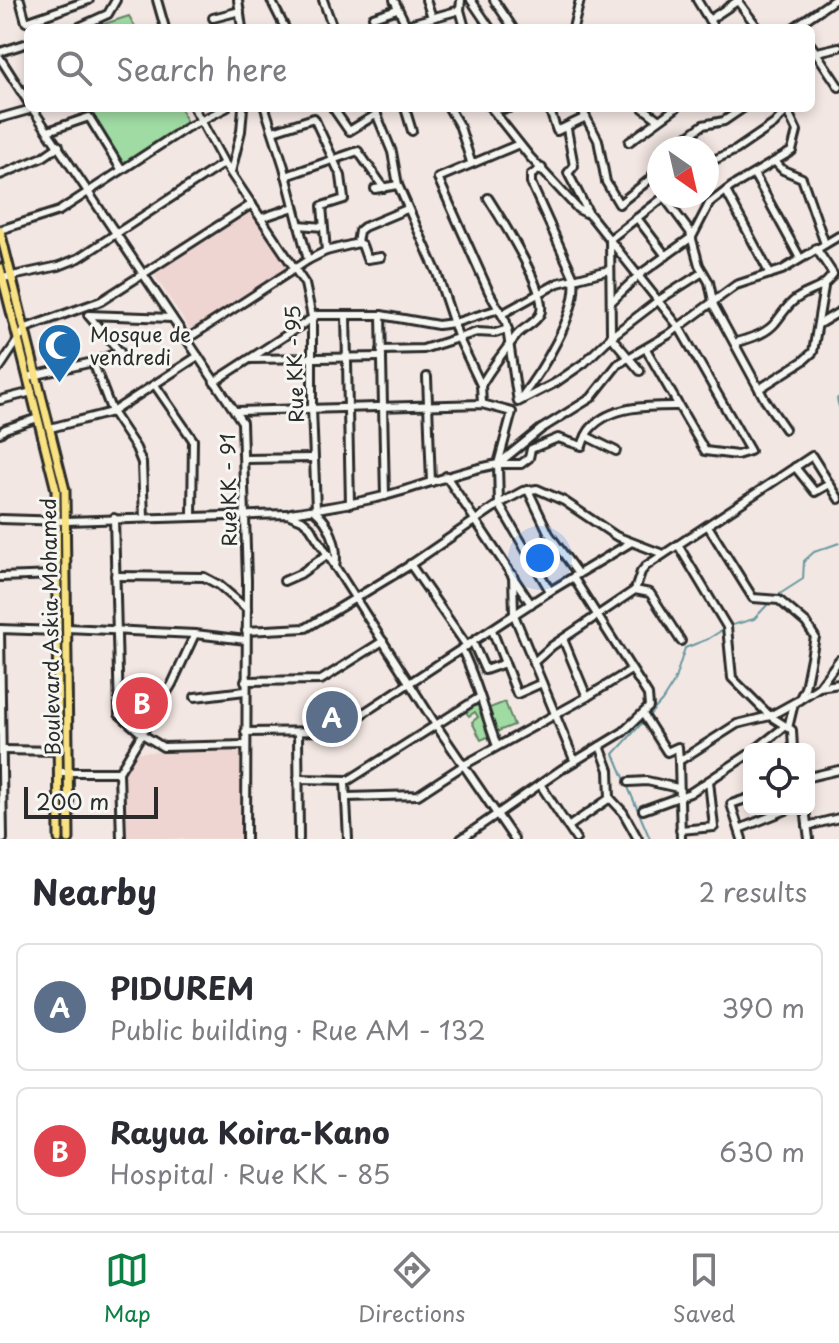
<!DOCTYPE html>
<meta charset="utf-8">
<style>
body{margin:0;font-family:"Playpen Sans",sans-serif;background:#f7f7f7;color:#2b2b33}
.controls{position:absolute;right:24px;bottom:24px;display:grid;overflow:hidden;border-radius:12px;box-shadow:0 4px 12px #0003}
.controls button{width:72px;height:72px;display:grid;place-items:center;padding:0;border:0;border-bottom:2px solid #e1e1e2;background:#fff;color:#2b2b33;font:40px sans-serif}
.compass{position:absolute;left:647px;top:136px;width:72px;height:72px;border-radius:50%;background:#fff;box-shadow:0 4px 12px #0003;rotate:146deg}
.scale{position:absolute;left:24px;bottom:20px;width:134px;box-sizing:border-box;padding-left:8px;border:4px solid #2b2b2b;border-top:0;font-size:22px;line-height:28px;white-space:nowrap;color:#2b2b2b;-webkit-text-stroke:6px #f6f6f2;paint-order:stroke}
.you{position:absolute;left:540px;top:558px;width:28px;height:28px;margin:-20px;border:6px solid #fff;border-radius:50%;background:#1a73e8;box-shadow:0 0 0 12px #1a73e833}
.badge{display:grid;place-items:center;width:52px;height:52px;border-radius:50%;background:#0b8043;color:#fff;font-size:26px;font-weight:700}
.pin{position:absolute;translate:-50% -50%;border:4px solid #fff;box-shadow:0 2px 8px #0006}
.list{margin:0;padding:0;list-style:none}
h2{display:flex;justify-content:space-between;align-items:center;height:104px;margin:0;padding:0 32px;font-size:34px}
h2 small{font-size:26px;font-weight:400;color:#7c7c81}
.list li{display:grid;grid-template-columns:52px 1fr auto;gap:24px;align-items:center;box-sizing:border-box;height:128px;margin:0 16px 16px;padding:0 16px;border:2px solid #e1e1e2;border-radius:12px}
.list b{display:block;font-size:30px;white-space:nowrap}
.list p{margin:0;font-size:26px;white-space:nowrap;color:#7c7c81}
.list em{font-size:26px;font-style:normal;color:#7c7c81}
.icon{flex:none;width:44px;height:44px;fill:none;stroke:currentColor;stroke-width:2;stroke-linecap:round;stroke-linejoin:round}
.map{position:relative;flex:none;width:839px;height:839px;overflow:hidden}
.search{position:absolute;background:#fff;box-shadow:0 4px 12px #0003;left:24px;right:24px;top:24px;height:88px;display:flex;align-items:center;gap:20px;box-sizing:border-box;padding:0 28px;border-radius:12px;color:#7c7c81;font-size:30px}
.sheet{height:392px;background:#fff}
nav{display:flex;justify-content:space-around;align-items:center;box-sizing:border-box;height:112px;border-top:2px solid #e1e1e2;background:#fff;font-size:22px;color:#7c7c81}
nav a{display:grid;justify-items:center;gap:4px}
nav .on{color:#0b8043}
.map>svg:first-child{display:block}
.built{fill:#efd5d1}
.green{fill:#9fdba2;stroke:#658366;stroke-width:2}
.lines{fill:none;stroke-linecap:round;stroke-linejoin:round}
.stream{stroke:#68989f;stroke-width:2}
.minor-casing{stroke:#2b2b2b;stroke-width:12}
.major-casing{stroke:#2b2b2b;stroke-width:13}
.minor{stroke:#f6f6f2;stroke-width:6}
.major{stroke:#f8e281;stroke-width:7}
.labels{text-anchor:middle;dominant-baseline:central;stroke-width:6;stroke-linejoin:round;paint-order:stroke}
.poi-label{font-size:20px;fill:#2b2b2b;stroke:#f6f6f2;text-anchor:start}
.street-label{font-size:20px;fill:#2b2b2b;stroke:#f6f6f2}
</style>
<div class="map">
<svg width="839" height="839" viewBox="0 0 839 839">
<rect width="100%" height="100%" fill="#f3e7e3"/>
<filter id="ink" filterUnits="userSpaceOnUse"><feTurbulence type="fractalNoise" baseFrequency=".0125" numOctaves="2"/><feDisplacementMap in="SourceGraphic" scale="16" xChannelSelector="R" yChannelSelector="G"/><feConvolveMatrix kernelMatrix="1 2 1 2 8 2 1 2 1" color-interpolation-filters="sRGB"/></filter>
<g filter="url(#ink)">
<g class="built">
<polygon points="250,209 288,266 190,330 153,273"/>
<polygon points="240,751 241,839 124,839 123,776 138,752"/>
</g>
<g class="green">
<polygon points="129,16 136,28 92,28"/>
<polygon points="82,108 181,108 187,123 121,166 89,114 86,116"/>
<polygon points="477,702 490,736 481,740 472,722 478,717 475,712 469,716 465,711"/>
<polygon points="505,702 514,725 496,732 487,709"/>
</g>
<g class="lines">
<g class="stream">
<polyline points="839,397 837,399 839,407"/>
<polyline points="775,597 803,579 804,561 814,552 839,543"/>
<polyline points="729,626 754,619 770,602"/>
<polyline points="650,839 614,754 662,701 674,682 685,648 708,639 724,629"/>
</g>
<defs>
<g id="minor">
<polyline points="20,0 26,22 89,0"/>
<polyline points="157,0 165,28"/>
<polyline points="238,0 242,28"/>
<polyline points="271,0 285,28"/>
<polyline points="323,0 333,28"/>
<polyline points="394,0 406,25"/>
<polyline points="426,0 432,17"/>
<polyline points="461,0 460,10 465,28"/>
<polyline points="471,0 490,28"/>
<polyline points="494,0 513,28"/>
<polyline points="697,0 714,28"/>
<polyline points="737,0 758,28"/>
<polyline points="373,17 397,9"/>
<polyline points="213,18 240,11"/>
<polyline points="709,20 739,0"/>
<polyline points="406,25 460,10"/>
<polyline points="77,28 108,14 116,0"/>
<polyline points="573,28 580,0"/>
<polyline points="793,28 834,0"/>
<polyline points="811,45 839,87"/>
<polyline points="0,52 28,43"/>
<polyline points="817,52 839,47"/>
<polyline points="0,58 28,102"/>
<polyline points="32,108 242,422 247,580 246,839"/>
<polyline points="194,108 224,163 305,284 312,317 312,408 316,509"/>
<polyline points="265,108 284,167 308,260"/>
<polyline points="333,108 349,131 377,114"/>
<polyline points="374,108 392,152 398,185 437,273 459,339 481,385 482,404"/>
<polyline points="405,108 412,131"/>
<polyline points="449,108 460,127 471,162"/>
<polyline points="491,108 530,157 578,209 590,215 679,327 750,451 737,455 705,451 646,349"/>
<polyline points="549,108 557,131 586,117"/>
<polyline points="581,108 598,140 606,182 619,204 649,180 659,167"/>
<polyline points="643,108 659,120"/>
<polyline points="493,110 509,108"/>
<polyline points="0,118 32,109"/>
<polyline points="567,129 574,166 568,173 588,212"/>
<polyline points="48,131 89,117 121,169"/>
<polyline points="273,131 314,118 341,176 344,199 322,206 326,251"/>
<polyline points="629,142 676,108"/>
<polyline points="519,144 438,178 489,292 506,322 518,402 555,383 584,363 612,336 659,300 703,272"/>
<polyline points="672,148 703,125 724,121 743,108"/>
<polyline points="775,162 783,170 802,178 825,244"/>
<polyline points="707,163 736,150 774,124 787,110"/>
<polyline points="231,172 241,131 243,108"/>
<polyline points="754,174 800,258"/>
<polyline points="0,175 43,157 59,146"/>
<polyline points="286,176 358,151 384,188"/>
<polyline points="375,189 398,185"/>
<polyline points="726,191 770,274"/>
<polyline points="664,197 690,232 699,265 709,282 714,306 765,400 785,429"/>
<polyline points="261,218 294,207"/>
<polyline points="637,218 666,256"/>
<polyline points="299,225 323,227"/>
<polyline points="0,230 59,211 186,128 226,108"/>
<polyline points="610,239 611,333 613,339 640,371"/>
<polyline points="610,239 664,197"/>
<polyline points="357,243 359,231 364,227 407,209"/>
<polyline points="3,278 59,266 79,258 224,163"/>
<polyline points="611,302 639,275 692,237 709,204 731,187 792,151 797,131 786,108"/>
<polyline points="502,314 558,283 609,270"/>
<polyline points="346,315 350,504"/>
<polyline points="381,315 385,496"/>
<polyline points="819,324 839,312"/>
<polyline points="187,339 308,260 326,251 358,243 362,245 367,259 381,257"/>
<path d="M735 343C749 338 765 335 775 323 782 315 787 305 796 299 813 287 819 293 833 274L816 248"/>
<polyline points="381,350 423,349 477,332 495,333 508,329"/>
<polyline points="250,359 382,357"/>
<polyline points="93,362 112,412 136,448 142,463 144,518"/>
<polyline points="0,367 26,328 101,301 252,204"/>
<polyline points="28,377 93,362 120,352 88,315 172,318"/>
<polyline points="427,377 431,482"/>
<polyline points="214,382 317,315 381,315 438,325 454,323 499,309"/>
<polyline points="155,385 193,440 192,516"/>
<path d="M481 385C492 367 504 351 517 335 524 327 535 324 540 314 550 295 500 217 488 198"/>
<polyline points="759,389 803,361 813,352 824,287"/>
<path d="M520 399C541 372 579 313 574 278L531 183V175L542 168"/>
<polyline points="0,400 32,392"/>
<path d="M235 411 482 404 512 412 498 464C459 471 423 486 384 496 353 504 322 508 291 513"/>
<polyline points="50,428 112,412 198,356"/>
<polyline points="0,433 5,429 38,418"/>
<polyline points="586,436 616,451"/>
<polyline points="245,459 313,458"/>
<polyline points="498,464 541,429 591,398 618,364 668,335 736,285 782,270 839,236"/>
<path d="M498 464H521L529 458 531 449 558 438 582 446C584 440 587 432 591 428 612 405 650 406 678 406"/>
<polyline points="795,467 815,492 829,484"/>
<polyline points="446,476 531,604"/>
<polyline points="528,490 549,534 578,574"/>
<path d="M314 510C330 523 339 546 335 567"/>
<polyline points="114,518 119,714 142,734 163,747 246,745"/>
<polyline points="0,519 66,521 287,514 302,520 310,527 436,725 514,839"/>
<polyline points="708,526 753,598 779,600 806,623 815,637 805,688 799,700"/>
<polyline points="678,545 727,627 732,678 770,716 792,730 793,749"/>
<polyline points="410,564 467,646"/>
<polyline points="513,575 514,615 575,762"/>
<polyline points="115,576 204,577 219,585 247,609"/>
<polyline points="0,577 56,575"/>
<polyline points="284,581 300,574 328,554"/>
<polyline points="635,590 641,572 646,566 812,456 839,499"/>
<polyline points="550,591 499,504 523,491 537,489 564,501 616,536 663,554"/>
<polyline points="67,628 195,634 246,640"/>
<polyline points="492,630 517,694 542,683"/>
<polyline points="246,631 306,628 407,567 499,504 498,464"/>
<polyline points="563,639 587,697"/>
<polyline points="473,643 485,670 505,663"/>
<path d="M462 650C477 680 485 714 497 746"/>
<polyline points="533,663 552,646 635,590 650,593 681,641"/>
<polyline points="245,681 321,680 383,641"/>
<polyline points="819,687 839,684"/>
<polyline points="195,697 245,691"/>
<polyline points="643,714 667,752 678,747 679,761"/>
<polyline points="788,728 794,703"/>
<polyline points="245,732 336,731 550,591 630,543"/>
<polyline points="298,732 299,839"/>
<polyline points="600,746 609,770 610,798"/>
<polyline points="756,749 784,727"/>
<polyline points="3,750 59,751"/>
<polyline points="59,772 119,772"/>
<polyline points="809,777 839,770"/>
<polyline points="298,779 349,780 480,697"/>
<polyline points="345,782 348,839"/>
<polyline points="629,782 647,781 678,788"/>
<polyline points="540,784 576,839"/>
<polyline points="347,797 418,795 464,765 587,697 631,670"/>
<polyline points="805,809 809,839"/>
<polyline points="643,810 690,793 749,754"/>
<polyline points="807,826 839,818"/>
<polyline points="568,827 610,798 623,812 638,839"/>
<polyline points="739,829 789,809"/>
<polyline points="680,830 714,827 709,781"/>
<polyline points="3,839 0,629 57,631"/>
<polyline points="121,839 119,772 172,684 195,634"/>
<polyline points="461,839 562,769 623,732 649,707 648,695 573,577"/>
<polyline points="681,839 679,761 737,724 770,716 799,700 819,687 839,660"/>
<polyline points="742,839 731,804 749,798"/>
</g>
<g id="major">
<polyline points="0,231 65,490 69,839"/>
<polyline points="0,268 56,490 59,839"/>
</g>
</defs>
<use href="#minor" class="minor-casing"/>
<use href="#major" class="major-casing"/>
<use href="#minor" class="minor"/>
<use href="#major" class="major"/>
</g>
</g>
<defs>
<symbol id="mosque-pin" viewBox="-11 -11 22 30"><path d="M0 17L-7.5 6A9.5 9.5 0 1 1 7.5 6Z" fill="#1f6fb2" stroke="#f6f6f2"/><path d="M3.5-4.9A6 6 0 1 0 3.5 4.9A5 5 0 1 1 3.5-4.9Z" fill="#fff"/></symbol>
</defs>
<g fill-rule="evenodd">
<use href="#mosque-pin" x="34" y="320" width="51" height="69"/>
</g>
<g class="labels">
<g class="poi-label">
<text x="90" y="334">Mosque de<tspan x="90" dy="23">vendredi</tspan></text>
</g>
<g class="street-label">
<text transform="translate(294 364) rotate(-92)">Rue KK - 95</text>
<text transform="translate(228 490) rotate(-91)">Rue KK - 91</text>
<text transform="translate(50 627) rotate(-91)">Boulevard Askia Mohamed</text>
</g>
</g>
</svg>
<div class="controls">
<button><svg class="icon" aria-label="locate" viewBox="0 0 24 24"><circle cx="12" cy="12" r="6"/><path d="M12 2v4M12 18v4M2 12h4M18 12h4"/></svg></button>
</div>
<svg class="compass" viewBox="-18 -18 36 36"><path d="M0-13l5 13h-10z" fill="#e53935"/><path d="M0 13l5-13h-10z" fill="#7c7c81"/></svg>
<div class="scale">200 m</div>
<div class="you"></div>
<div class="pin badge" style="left:332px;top:717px;background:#5c6f8a">A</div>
<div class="pin badge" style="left:142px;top:703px;background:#e0444e">B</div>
<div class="search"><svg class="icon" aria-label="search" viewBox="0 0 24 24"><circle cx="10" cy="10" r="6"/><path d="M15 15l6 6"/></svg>Search here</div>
</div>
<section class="sheet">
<h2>Nearby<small>2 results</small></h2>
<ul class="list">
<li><span class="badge" style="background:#5c6f8a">A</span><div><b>PIDUREM</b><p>Public building · Rue AM - 132</p></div><em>390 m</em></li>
<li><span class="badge" style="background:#e0444e">B</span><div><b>Rayua Koira-Kano</b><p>Hospital · Rue KK - 85</p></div><em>630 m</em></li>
</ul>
</section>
<nav>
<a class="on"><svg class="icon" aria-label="map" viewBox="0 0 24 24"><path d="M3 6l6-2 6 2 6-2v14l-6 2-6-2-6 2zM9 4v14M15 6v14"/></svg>Map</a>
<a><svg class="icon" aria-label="directions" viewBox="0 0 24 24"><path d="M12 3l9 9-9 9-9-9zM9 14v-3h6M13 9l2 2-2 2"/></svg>Directions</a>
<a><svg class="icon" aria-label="saved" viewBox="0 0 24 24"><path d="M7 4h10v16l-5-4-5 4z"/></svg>Saved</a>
</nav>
